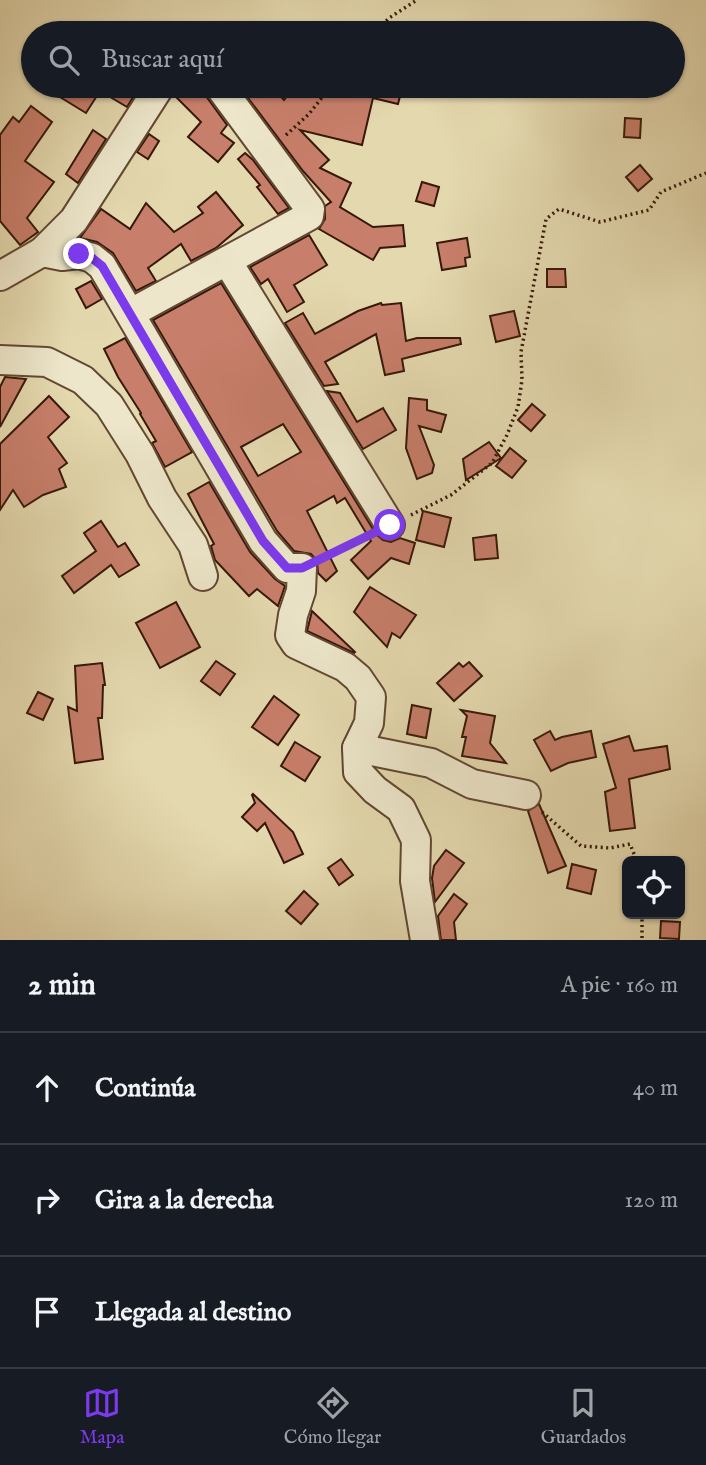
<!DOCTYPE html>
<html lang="es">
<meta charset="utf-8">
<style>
body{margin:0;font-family:"IM FELL English",serif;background:#242831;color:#f1f3f6}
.controls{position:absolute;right:21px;bottom:21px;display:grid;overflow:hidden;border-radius:10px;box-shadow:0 2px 5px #0004}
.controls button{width:63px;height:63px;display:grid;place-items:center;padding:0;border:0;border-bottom:2px solid #363941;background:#171b24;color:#f1f3f6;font:35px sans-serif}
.stop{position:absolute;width:21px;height:21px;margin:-16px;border:5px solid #7c3aed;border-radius:50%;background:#fff}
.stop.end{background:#7c3aed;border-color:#fff;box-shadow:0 2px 7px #0008}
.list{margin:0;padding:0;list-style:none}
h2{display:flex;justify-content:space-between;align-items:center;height:91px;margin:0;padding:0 28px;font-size:30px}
h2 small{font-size:23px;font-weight:400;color:#9ea1a6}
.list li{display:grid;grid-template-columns:46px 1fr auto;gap:21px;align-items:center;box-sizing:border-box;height:112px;padding:0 28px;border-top:2px solid #363941}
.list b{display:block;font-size:26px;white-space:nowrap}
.list em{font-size:23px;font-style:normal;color:#9ea1a6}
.icon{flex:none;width:38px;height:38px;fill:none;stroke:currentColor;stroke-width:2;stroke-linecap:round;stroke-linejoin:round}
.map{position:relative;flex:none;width:706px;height:940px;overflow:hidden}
.search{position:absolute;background:#171b24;box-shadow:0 2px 5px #0004;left:21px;right:21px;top:21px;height:77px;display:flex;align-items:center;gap:18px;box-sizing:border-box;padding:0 24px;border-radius:38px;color:#9ea1a6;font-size:26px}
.sheet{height:427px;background:#171b24}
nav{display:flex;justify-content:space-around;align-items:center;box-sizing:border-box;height:98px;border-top:2px solid #363941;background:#171b24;font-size:19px;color:#9ea1a6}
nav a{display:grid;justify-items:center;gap:4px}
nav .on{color:#7c3aed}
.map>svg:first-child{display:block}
.building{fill:#c77e6a;stroke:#371809;stroke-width:2;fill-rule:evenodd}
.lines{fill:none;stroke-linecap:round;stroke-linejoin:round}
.minor-casing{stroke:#624832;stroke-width:32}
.path{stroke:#371809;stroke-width:3.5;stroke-dasharray:2 3.5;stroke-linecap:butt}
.minor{stroke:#ede6ca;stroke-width:28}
.route{stroke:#7c3aed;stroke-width:9}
</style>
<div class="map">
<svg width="706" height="940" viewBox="0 0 706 940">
<rect width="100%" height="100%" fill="#e4d8ae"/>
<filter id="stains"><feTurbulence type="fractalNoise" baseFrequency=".00286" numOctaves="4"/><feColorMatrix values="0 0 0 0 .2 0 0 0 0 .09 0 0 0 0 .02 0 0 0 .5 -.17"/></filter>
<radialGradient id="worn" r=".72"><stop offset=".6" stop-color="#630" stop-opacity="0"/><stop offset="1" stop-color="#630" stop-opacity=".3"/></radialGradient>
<g class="building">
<polygon points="42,86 140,86 127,107 100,91 86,113"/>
<polygon points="176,86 203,86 206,96 227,125 221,133 234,143 218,162 188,137 201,122 174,95"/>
<polygon points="239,86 271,86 284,100 295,86 392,86 402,88 398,104 373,98 362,145 300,130 329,160 320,168 351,183 340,207 373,227 403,225 405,246 380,248 373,260 319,229 325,219 325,206 331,202 303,171"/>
<polygon points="31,106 52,122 25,161 54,182 27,218 38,232 20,245 0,221 0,135 13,117 19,122"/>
<polygon points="625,118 641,119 640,138 624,137"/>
<polygon points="93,130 106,139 78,183 66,174"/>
<polygon points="149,134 159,141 148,159 137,152"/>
<polygon points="245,153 253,160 289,208 278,214 257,187 260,185 238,159"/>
<polygon points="640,165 652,179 638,191 626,177"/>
<polygon points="422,182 439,187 434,206 416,201"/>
<polygon points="216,192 243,225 216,248 191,261 181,244 148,268 156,281 136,291 113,253 97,242 80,238 101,209 130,229 146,203 174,232 203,213 198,207"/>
<polygon points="309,235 327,265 294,285 304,302 287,312 268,279 261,284 250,267"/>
<polygon points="467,238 470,257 465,258 466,266 442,270 437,243"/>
<polygon points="547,269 565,269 566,287 547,287"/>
<polygon points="91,281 102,299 86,308 76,289"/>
<path d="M221 283 376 534 383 540 391 542 400 538 415 543 409 564 391 558 368 579 351 560 371 541 345 498 337 503 334 496 307 511 337 571 326 581 318 573 317 561 311 554 294 551 277 531 153 320ZM283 424 301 452 258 476 241 447Z"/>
<polygon points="381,303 382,305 401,303 406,341 417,338 460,338 461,344 402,359 404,371 385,375 376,334 325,362 338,384 324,386 285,323 303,313 315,334 358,311"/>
<polygon points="514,311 520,336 496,342 490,316"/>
<polygon points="125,338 192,452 165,467 152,443 156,441 140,414 141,413 118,377 104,349"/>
<polygon points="5,377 26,379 0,427 0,387"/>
<polygon points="327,391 340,393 357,422 383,408 396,430 363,449"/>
<polygon points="49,396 69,417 48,437 67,463 59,469 66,487 43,495 24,507 13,490 0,510 0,444"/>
<polygon points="409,398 427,400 427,410 446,415 441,432 419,426 434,465 432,473 417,479 406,448"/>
<polygon points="532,404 545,415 531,431 518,420"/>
<polygon points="489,442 501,458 466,480 463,459"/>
<polygon points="510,448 526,461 512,478 496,466"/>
<polygon points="209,482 250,552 275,579 285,586 278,606 257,589 249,596 215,560 211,546 214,544 188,494"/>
<polygon points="423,511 451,518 444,547 416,540"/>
<polygon points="101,521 118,547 125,543 139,565 119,577 111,565 74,593 62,576 96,551 84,533"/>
<polygon points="496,535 498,558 475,560 473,538"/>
<polygon points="370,587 416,615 400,638 392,633 387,647 354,612"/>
<polygon points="176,602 200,647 160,668 136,623"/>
<polygon points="312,611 355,652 354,653 307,631"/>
<polygon points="216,661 235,674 220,695 201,681"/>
<polygon points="469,662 482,676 454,701 437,683 459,663 463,667"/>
<polygon points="102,663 105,685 103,685 102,718 98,718 103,759 75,763 68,707 77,711 75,666"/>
<polygon points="38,692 53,699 43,720 27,713"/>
<polygon points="274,696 299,715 278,745 252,727"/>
<polygon points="412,705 431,709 426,738 407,734"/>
<polygon points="461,710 495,716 490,743 506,763 462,756 466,737 462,737 467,716"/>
<polygon points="550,731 555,740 562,737 591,731 596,757 568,763 551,771 534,740"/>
<polygon points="629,736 634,751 667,746 670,769 629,779 635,828 610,831 605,792 616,788 603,744"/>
<polygon points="295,742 320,757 305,781 281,766"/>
<polygon points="253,794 293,832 303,854 284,863 265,823 257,831 242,817 255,803 252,795"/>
<polygon points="539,804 566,866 548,873 528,811"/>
<polygon points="446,850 464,863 435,902 432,878 434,866"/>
<polygon points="341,859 353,875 339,885 328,868"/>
<polygon points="572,864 596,870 591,894 567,888"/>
<polygon points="304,891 318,904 301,924 286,911"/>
<polygon points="454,894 467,904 454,922 456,940 441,940 438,916"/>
<polygon points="661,921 680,922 679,939 660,938"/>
</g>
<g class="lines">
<defs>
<g id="minor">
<polyline points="42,252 74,220 160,86"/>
<polyline points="227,261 390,525"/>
<polyline points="0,276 42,252 62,256 79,254 92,258 102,266 263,541 287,568 302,568 301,591 293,615 290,635 296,644 345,667 358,678 371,697 369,723 357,748 358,772 375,790 401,809 416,840 415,881 425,940"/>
<polyline points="131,313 309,216 310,209 219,86"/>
<polyline points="0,360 47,362 83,380 109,405 140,454 162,498 193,545 203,576"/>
<polyline points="357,748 431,763 472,784 526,795"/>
</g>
</defs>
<use href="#minor" class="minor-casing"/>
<g class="path">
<polyline points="375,33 389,18 417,0"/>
<polyline points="286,135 309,114 331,86"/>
<polyline points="411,515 451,495 492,463 507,435 518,407 522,380 521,352 546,219 559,209 600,222 649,210 661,192 706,173"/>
<polyline points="323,558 370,535"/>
<polyline points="542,812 581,846 610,848 630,844 637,861"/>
<polyline points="642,914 642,940"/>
</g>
<use href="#minor" class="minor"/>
</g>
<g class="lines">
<polyline class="route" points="79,254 92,258 102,266 263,541 287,568 302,568 390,525"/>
</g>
<rect width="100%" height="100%" filter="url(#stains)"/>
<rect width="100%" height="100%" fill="url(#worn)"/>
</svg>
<div class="controls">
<button><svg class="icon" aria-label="locate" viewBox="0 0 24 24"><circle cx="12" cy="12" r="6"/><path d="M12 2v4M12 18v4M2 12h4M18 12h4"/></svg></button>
</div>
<div class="stop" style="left:390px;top:525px"></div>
<div class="stop end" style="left:79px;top:254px"></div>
<div class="search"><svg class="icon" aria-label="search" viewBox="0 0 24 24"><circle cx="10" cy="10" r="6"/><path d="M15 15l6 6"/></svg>Buscar aquí</div>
</div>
<section class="sheet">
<h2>2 min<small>A pie · 160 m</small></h2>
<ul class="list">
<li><svg class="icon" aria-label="ahead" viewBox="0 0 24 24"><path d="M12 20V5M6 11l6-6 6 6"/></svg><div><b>Continúa</b></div><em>40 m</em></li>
<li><svg class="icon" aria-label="right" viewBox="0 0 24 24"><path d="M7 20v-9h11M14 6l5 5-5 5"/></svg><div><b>Gira a la derecha</b></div><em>120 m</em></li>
<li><svg class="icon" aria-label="arrive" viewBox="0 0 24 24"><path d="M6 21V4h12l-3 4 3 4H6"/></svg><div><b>Llegada al destino</b></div></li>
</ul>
</section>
<nav>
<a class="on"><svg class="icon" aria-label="map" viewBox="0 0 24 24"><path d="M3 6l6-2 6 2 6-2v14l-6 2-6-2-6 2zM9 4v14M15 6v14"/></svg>Mapa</a>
<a><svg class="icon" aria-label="directions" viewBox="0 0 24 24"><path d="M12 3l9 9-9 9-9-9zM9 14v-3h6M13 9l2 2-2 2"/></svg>Cómo llegar</a>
<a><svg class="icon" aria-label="saved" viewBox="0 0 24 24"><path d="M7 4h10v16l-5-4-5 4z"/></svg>Guardados</a>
</nav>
